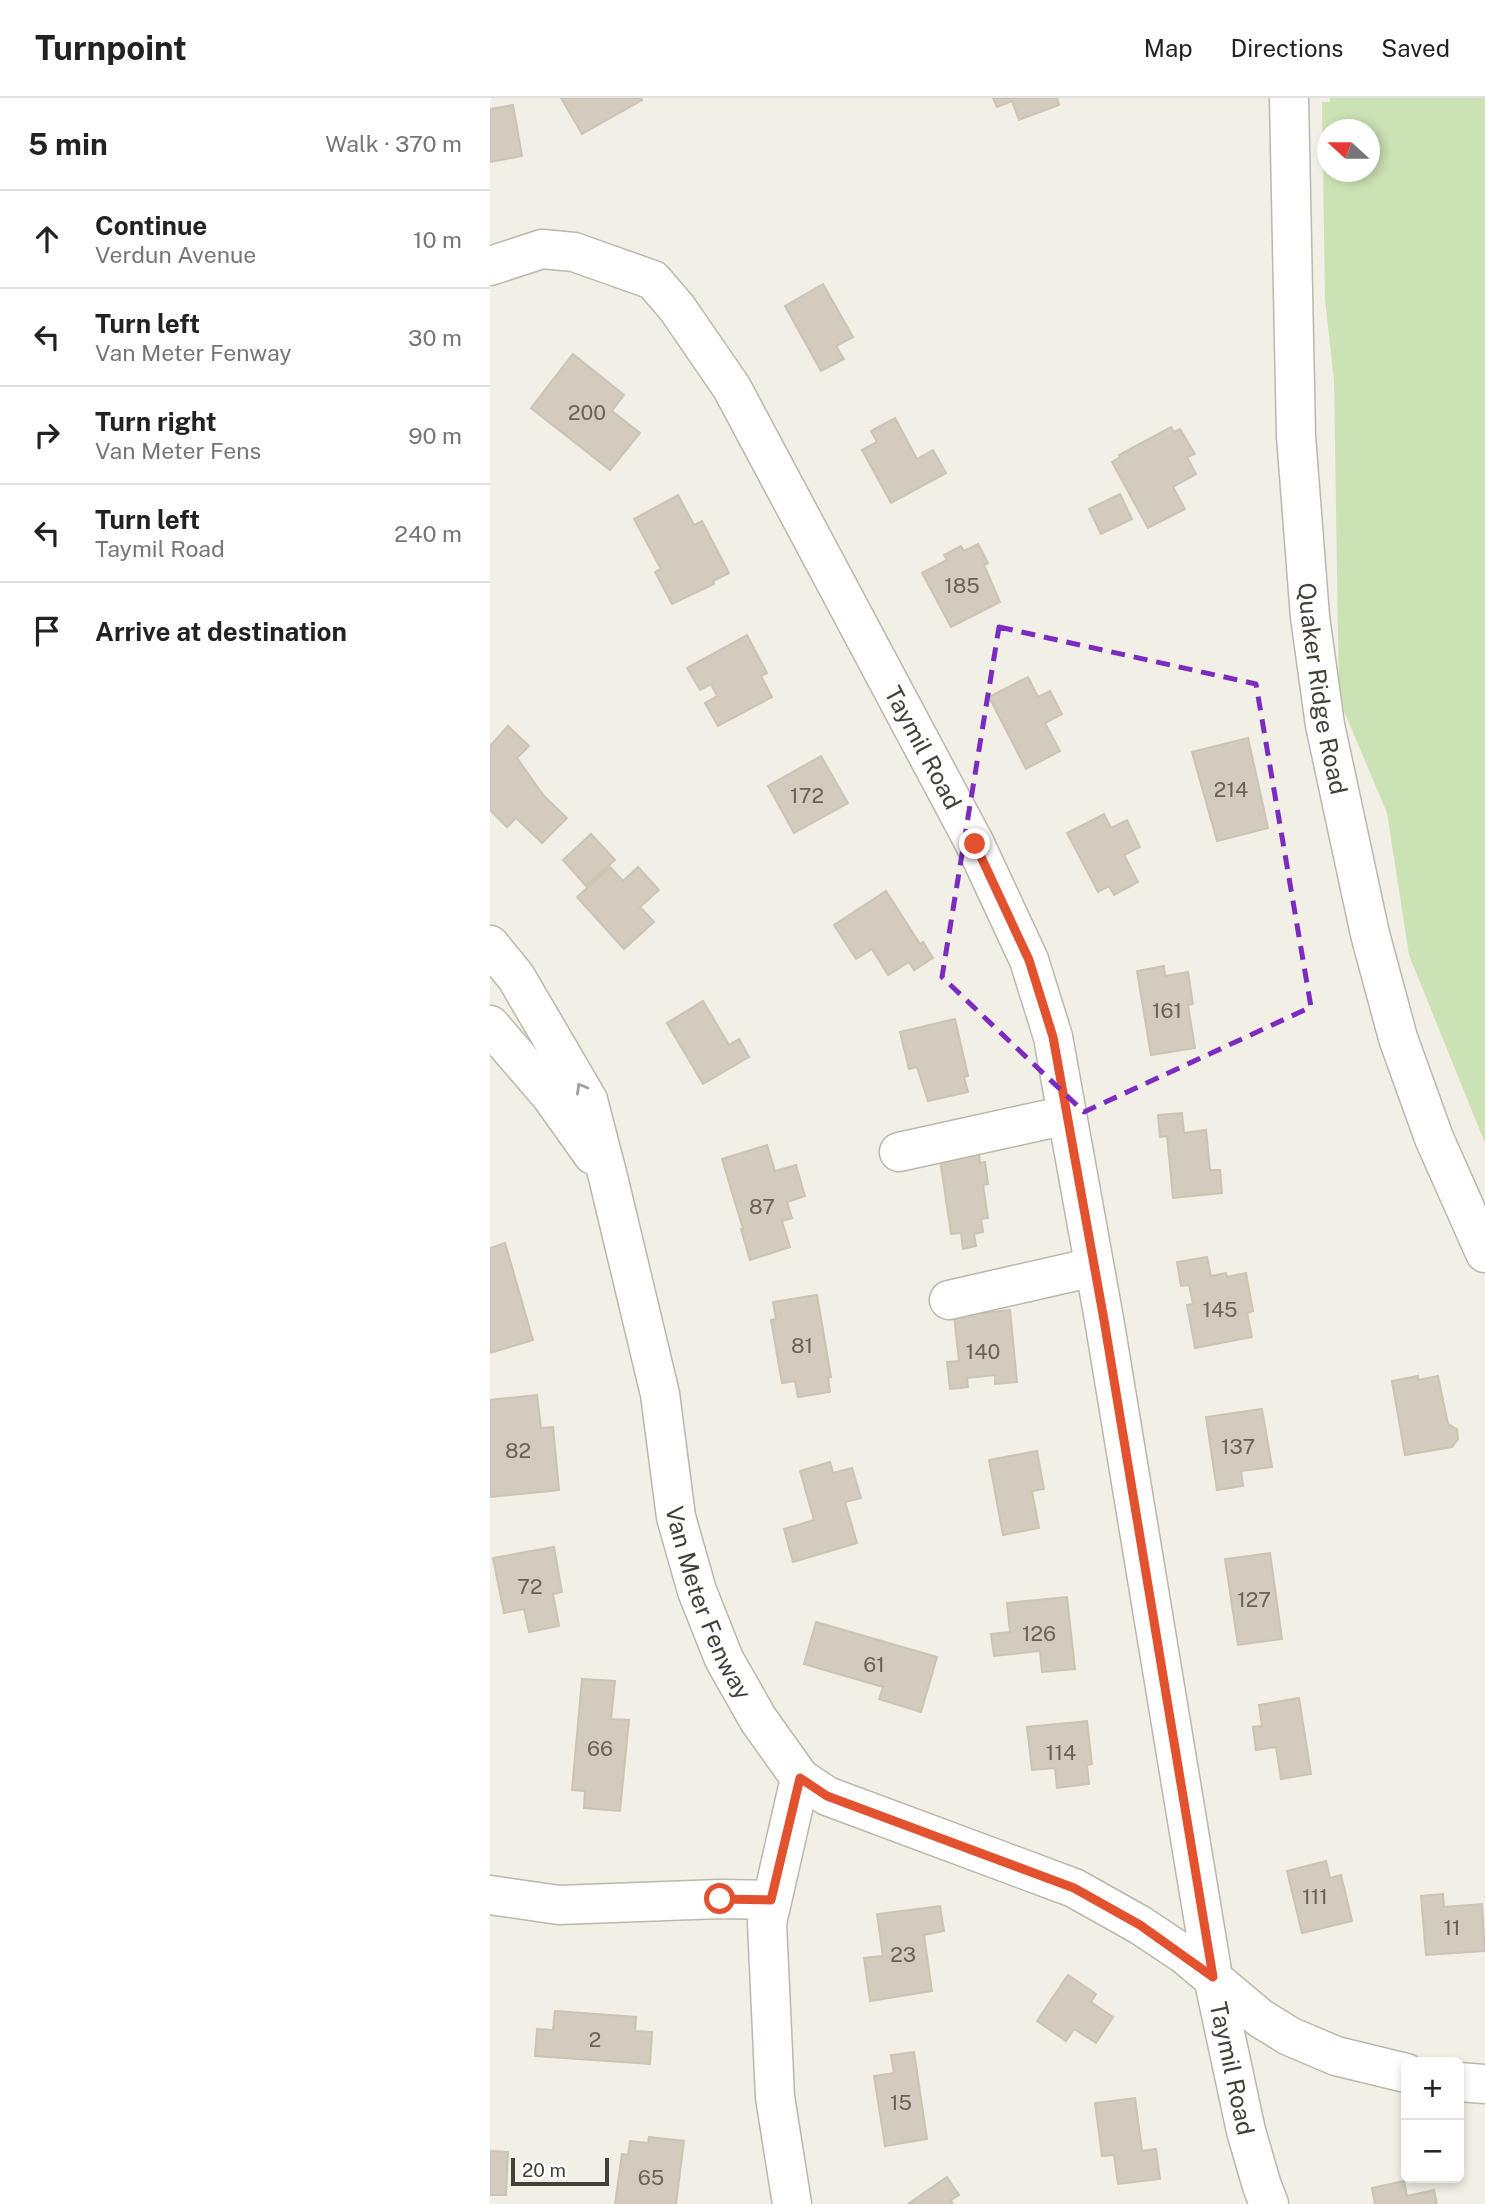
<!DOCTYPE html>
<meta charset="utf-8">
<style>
body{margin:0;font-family:"Public Sans",sans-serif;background:#f6f6f6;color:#222}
.controls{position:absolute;right:21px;bottom:21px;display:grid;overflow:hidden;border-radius:10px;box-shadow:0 4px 10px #0003}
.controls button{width:63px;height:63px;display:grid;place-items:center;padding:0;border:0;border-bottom:2px solid #e0e0e0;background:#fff;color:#222;font:35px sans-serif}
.compass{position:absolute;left:827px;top:21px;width:63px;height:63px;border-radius:50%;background:#fff;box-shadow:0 4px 10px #0003;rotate:291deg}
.scale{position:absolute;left:21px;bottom:18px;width:98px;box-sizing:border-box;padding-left:7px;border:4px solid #444037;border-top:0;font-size:19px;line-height:24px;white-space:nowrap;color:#444037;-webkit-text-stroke:5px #fff;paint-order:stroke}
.stop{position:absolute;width:21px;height:21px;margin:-16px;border:5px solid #e2522e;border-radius:50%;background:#fff}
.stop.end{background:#e2522e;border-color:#fff;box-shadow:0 2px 7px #0008}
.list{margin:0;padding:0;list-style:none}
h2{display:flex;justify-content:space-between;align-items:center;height:91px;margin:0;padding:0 28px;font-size:30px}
h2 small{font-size:23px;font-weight:400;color:#767676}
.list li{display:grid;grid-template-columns:46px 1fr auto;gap:21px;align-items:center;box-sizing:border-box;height:98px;padding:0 28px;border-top:2px solid #e0e0e0}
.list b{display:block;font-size:26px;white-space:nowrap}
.list p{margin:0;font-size:23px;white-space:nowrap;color:#767676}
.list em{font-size:23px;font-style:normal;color:#767676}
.icon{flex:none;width:38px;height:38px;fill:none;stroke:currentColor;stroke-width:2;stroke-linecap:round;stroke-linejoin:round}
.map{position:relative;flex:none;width:995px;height:2106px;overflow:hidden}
header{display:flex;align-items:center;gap:42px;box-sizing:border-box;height:98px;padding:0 35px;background:#fff;border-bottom:2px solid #e0e0e0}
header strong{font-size:33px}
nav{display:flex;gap:38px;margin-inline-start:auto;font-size:24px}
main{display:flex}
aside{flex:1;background:#fff}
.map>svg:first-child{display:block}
.green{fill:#cbe2b4;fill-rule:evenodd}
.building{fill:#d2cbbe;stroke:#ccc3b2;stroke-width:2}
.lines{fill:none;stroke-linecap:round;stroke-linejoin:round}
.minor-casing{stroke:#bcb7ab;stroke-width:41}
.minor{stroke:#fff;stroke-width:38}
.oneway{stroke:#a2a09b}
.route{stroke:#e2522e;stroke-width:9}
.marked{fill:none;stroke:#7b2cbf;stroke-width:5;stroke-dasharray:14 9;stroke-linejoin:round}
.labels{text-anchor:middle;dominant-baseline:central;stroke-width:5;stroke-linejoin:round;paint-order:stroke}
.number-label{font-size:21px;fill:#686359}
.street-label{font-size:24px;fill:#444037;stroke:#fff}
</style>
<header>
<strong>Turnpoint</strong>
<nav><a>Map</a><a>Directions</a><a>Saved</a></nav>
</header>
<main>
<aside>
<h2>5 min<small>Walk · 370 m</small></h2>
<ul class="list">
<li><svg class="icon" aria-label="ahead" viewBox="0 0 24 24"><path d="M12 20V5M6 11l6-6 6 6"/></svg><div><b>Continue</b><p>Verdun Avenue</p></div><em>10 m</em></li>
<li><svg class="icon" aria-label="left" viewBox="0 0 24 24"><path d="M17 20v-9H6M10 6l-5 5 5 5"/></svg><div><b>Turn left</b><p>Van Meter Fenway</p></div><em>30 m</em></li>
<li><svg class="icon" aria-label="right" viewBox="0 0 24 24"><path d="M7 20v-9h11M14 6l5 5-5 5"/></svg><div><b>Turn right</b><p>Van Meter Fens</p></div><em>90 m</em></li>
<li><svg class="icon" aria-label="left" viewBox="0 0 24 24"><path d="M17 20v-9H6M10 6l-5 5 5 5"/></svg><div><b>Turn left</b><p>Taymil Road</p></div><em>240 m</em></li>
<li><svg class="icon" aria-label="arrive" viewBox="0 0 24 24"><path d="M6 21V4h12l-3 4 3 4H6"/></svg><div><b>Arrive at destination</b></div></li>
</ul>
</aside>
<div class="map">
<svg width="995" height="2106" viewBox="0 0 995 2106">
<rect width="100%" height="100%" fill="#f2efe7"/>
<path class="green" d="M840 0H995V1045L919 857 897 715 849 601 844 282 835 201 832 4H840ZM838 32H880V74H838Z"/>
<g class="building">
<polygon points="71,0 151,0 152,2 92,36"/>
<polygon points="503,0 567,0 569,7 529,22 522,3 507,9"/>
<polygon points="23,7 32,58 0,64 0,11"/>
<polygon points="333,186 363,239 346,248 354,261 331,273 295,208"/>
<polygon points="83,256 134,297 122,313 150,335 120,372 41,310"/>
<polygon points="405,320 427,361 443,352 456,375 401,405 372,352 387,344 381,333"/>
<polygon points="681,329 684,334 690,331 705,356 697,359 706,376 683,389 695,411 658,430 622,364 630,359 629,357"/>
<polygon points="630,396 642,421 611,436 599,411"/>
<polygon points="188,397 204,427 212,423 239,475 223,483 224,486 182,506 165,474 171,471 144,421"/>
<polygon points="488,446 498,465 494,467 510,504 461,529 432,475 457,462 454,457 471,448 474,453"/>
<polygon points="257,537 277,575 271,578 282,599 228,628 215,605 227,598 221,586 210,592 197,570"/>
<polygon points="538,579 548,599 560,593 572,616 555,625 570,653 536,671 499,599"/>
<polygon points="18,628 39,648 27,660 54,698 77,720 52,745 26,720 17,729 0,712 0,648"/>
<polygon points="758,640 778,730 727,743 702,654"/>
<polygon points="331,658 358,705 304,735 278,688"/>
<polygon points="614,716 621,730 637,722 650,749 634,757 648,784 624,797 619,788 608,794 577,735"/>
<polygon points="101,736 125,762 96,788 73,762"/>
<polygon points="120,769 133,783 148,769 169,792 150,809 164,824 134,851 87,799"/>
<polygon points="396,793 430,846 433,844 443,860 424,872 419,864 398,877 382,851 366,861 344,827"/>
<polygon points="674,868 675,878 698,874 703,906 698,907 705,950 661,957 647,873"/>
<polygon points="213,903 239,947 249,941 259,959 213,986 177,925"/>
<polygon points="465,921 478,978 474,979 478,994 438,1003 427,969 419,971 410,934"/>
<polygon points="692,1015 694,1035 716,1032 720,1072 730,1072 732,1095 683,1100 677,1038 670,1039 668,1017"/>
<polygon points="277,1047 285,1073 306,1067 315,1098 297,1104 302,1120 292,1123 300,1149 260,1162 251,1131 253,1131 232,1061"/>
<polygon points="489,1055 490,1065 495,1064 498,1086 493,1087 498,1120 491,1121 493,1134 484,1136 486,1148 473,1151 471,1135 461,1136 450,1061"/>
<polygon points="15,1145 43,1242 0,1255 0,1150"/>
<polygon points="717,1159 721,1178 736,1175 737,1179 756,1175 763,1213 757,1215 762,1239 705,1250 697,1207 703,1206 699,1187 691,1188 687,1164"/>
<polygon points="327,1197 341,1279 338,1279 340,1294 308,1299 305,1283 292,1285 281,1222 286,1221 283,1204"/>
<polygon points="520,1212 527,1284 505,1286 505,1277 477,1280 478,1289 460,1291 457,1264 469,1263 464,1218"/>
<polygon points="928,1278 928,1282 948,1278 958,1326 967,1331 968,1341 962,1349 915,1357 902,1283"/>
<polygon points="47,1297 51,1330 63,1329 69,1392 0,1399 0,1302"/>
<polygon points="772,1311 782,1369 751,1373 753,1388 727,1392 716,1319"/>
<polygon points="547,1353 554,1391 542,1393 549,1430 513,1437 499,1362"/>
<polygon points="340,1364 343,1375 362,1370 371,1400 355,1404 367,1445 303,1464 294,1431 324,1422 310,1373"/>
<polygon points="64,1449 72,1494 63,1496 69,1528 39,1534 34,1511 14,1515 3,1460"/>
<polygon points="780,1455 792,1541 748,1547 735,1461"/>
<polygon points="577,1499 585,1571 552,1574 550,1553 504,1558 501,1536 520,1534 517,1505"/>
<polygon points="326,1524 447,1559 431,1614 389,1601 393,1589 314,1566"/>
<polygon points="92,1581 125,1583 121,1621 139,1622 130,1713 94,1710 95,1693 82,1692"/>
<polygon points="809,1600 821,1676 791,1681 786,1649 766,1652 763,1629 772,1628 769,1607"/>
<polygon points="597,1623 602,1666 597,1667 599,1686 567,1690 565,1670 542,1672 537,1629"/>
<polygon points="836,1763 840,1780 851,1777 862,1823 812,1835 797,1773"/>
<polygon points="953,1796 954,1809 992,1806 995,1853 936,1857 931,1798"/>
<polygon points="450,1808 454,1833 434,1837 442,1893 380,1903 374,1860 393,1858 387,1816"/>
<polygon points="578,1877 606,1896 601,1904 623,1919 606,1945 584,1931 576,1943 547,1923"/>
<polygon points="65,1913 146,1919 145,1933 162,1934 160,1966 45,1958 47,1931 63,1932"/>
<polygon points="424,1954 437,2041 395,2048 384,1978 404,1975 401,1957"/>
<polygon points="645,2000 652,2053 666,2051 670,2081 628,2086 624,2057 612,2058 605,2005"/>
<polygon points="159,2039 194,2043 186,2106 125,2106 132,2056 138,2057 140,2043 158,2045"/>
<polygon points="0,2053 18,2054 16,2097 0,2097"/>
<polygon points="457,2079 469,2097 461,2102 463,2106 418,2106"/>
<polygon points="914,2083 917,2098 944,2092 947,2106 885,2106 882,2090"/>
</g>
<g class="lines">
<defs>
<g id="minor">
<path id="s1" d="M799 0 806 338 820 519 835 627 880 836 908 940 944 1040 995 1155"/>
<path id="s2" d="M0 168 52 151 84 154 163 182 187 210 242 290 485 746 539 862 563 939 614 1221 723 1879 756 2033 772 2088 779 2106"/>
<path id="s3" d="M0 847 26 879 98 1002 118 1079 170 1296 186 1419 207 1493 234 1561 268 1621 310 1680 277 1825 285 1999 302 2106"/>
<polyline points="0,927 61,998 103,1057"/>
<polyline points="409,1054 577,1017"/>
<polyline points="459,1202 604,1169"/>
<polyline points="310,1680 337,1698 584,1790 650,1827 695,1857 770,1920 799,1938 846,1958 916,1975"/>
<polyline points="0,1797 69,1807 230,1801 281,1802"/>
<polyline points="969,1984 995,1986"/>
</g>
</defs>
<use href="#minor" class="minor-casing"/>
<use href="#minor" class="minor"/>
</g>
<defs><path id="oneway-chevron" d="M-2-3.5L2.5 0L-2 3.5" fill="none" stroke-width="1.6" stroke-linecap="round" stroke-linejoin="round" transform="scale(1.75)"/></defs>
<use class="oneway" href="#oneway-chevron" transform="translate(91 990) rotate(-120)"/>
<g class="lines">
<polyline class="route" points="230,1801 281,1802 310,1680 337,1698 584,1790 650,1827 723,1879 614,1222 563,939 539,862 485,746"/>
</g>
<path class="marked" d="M509 529 766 586 821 909 594 1014 452 879Z"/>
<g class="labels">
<g class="number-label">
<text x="97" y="314">200</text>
<text x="472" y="487">185</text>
<text x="741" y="691">214</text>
<text x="317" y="697">172</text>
<text x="677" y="912">161</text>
<text x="272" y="1108">87</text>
<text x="730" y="1211">145</text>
<text x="312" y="1247">81</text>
<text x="493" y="1253">140</text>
<text x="748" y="1348">137</text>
<text x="28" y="1352">82</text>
<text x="40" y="1488">72</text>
<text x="764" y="1501">127</text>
<text x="549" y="1535">126</text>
<text x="384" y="1566">61</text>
<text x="110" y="1650">66</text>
<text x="571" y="1654">114</text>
<text x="825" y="1798">111</text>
<text x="962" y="1829">11</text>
<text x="413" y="1856">23</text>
<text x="105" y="1941">2</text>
<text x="411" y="2004">15</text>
<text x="161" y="2079">65</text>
</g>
<g class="street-label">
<text stroke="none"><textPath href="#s1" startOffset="592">Quaker Ridge Road</textPath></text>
<text stroke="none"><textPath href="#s2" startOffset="712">Taymil Road</textPath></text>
<text stroke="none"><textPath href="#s3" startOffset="702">Van Meter Fenway</textPath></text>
<text stroke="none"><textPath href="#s2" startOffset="2077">Taymil Road</textPath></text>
</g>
</g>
</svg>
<div class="controls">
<button>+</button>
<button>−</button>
</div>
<svg class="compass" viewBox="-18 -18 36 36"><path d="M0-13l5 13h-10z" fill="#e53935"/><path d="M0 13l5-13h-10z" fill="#767676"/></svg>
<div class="scale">20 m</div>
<div class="stop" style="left:230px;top:1801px"></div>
<div class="stop end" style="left:485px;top:746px"></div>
</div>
</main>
